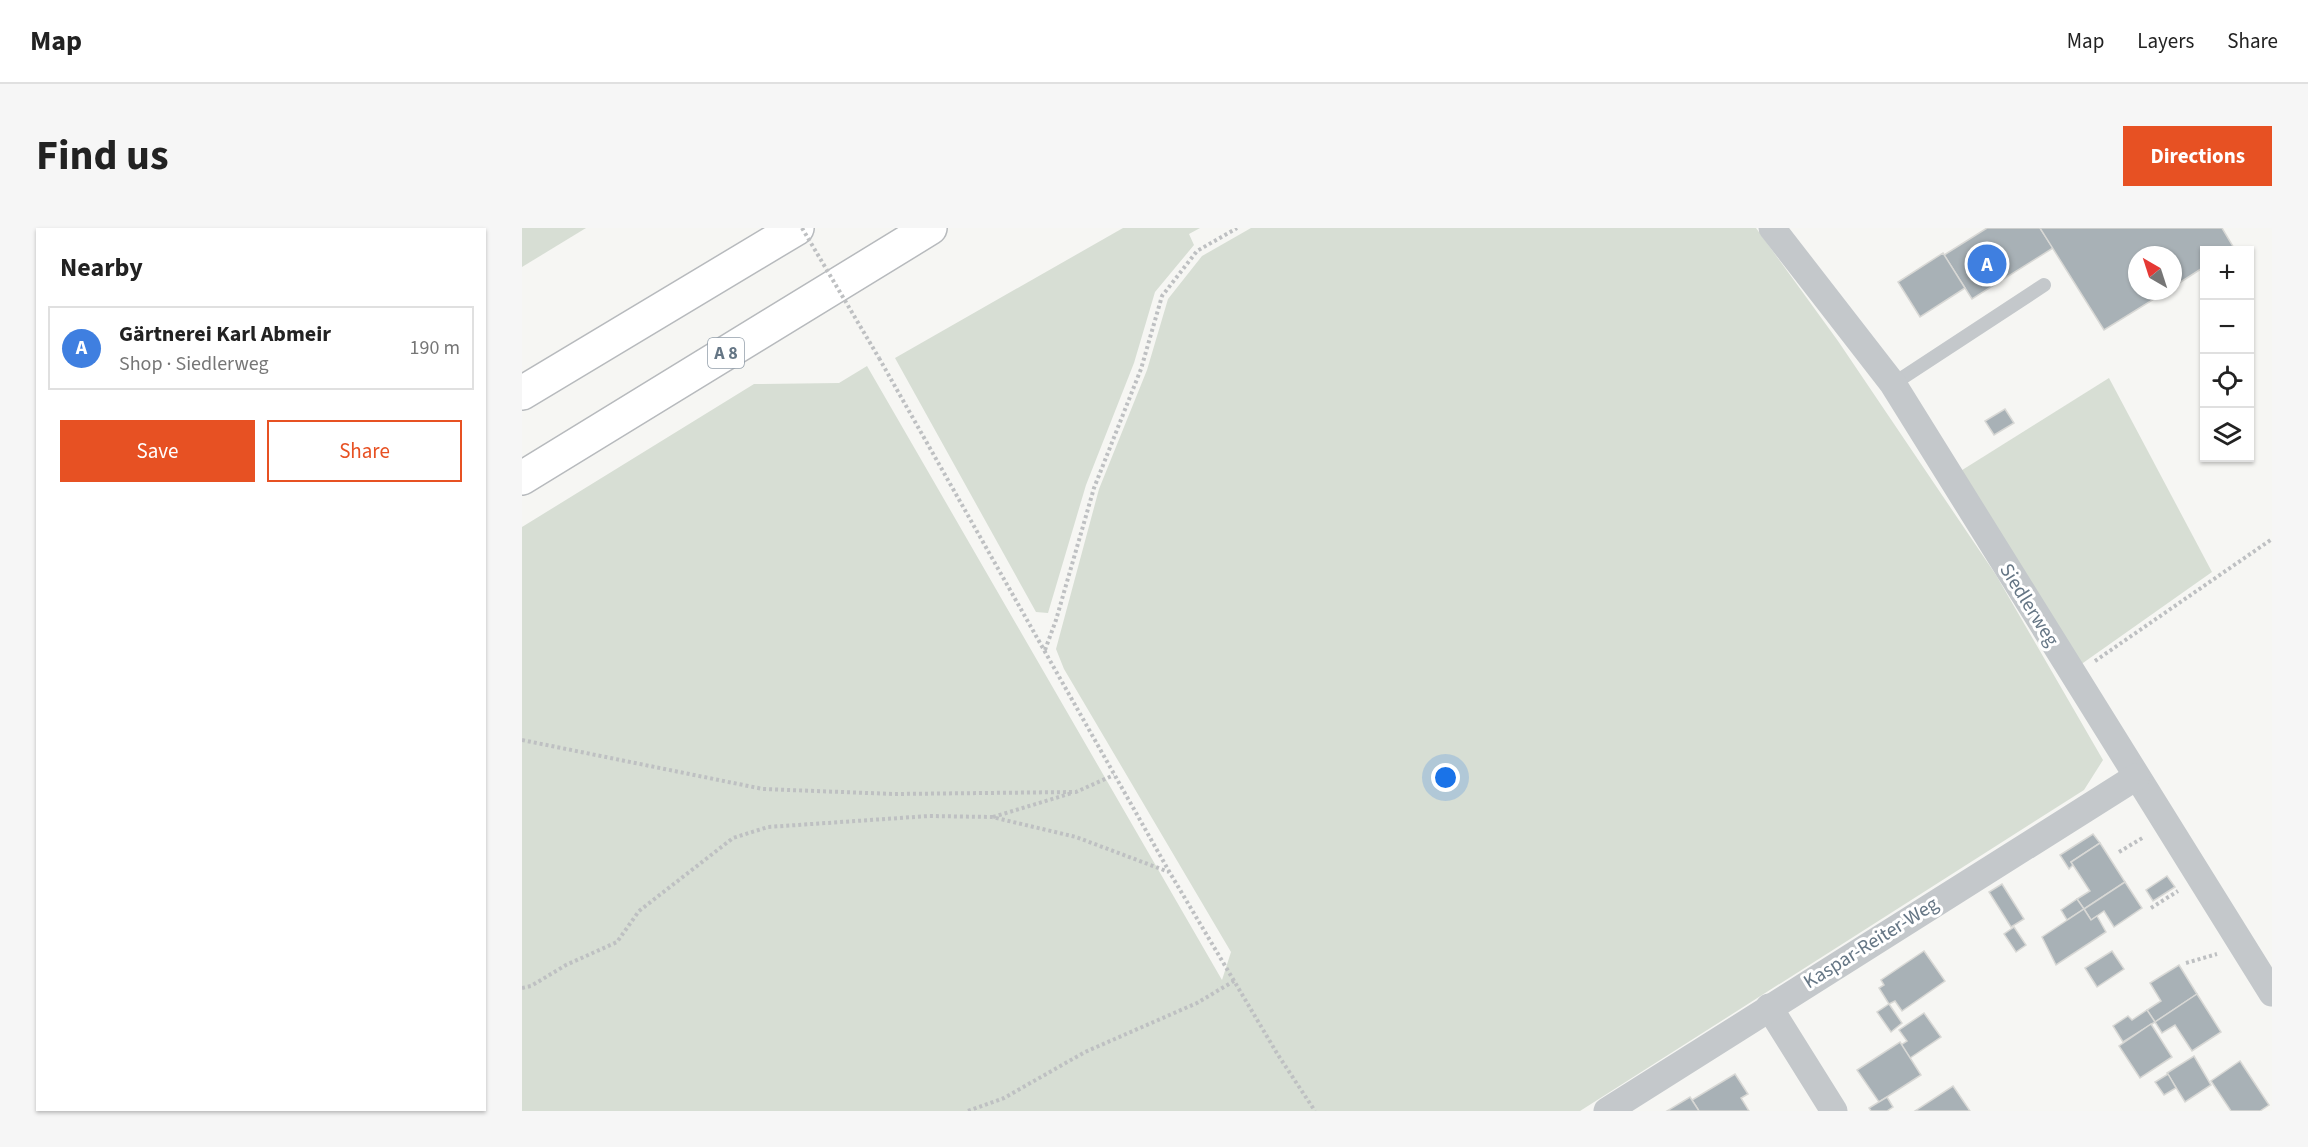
<!DOCTYPE html>
<meta charset="utf-8">
<style>
body{margin:0;font-family:"Source Sans 3",sans-serif;background:#f6f6f6;color:#222}
.controls{position:absolute;right:18px;top:18px;display:grid;overflow:hidden;border-radius:0px;box-shadow:0 2px 4px #0004}
.controls button{width:54px;height:54px;display:grid;place-items:center;padding:0;border:0;border-bottom:2px solid #e0e0e0;background:#fff;color:#222;font:30px sans-serif}
.compass{position:absolute;left:1606px;top:18px;width:54px;height:54px;border-radius:50%;background:#fff;box-shadow:0 2px 4px #0004;rotate:321deg}
.you{position:absolute;left:924px;top:550px;width:21px;height:21px;margin:-15px;border:4px solid #fff;border-radius:50%;background:#1a73e8;box-shadow:0 0 0 9px #1a73e833}
.badge{display:grid;place-items:center;width:39px;height:39px;border-radius:50%;background:#e75123;color:#fff;font-size:20px;font-weight:700}
.pin{position:absolute;translate:-50% -50%;border:3px solid #fff;box-shadow:0 2px 6px #0006}
.list{margin:0;padding:0;list-style:none}
h2{display:flex;justify-content:space-between;align-items:center;height:78px;margin:0;padding:0 24px;font-size:26px}
h2 small{font-size:20px;font-weight:400;color:#767676}
.list li{display:grid;grid-template-columns:39px 1fr auto;gap:18px;align-items:center;box-sizing:border-box;height:84px;margin:0 12px 12px;padding:0 12px;border:2px solid #e0e0e0;border-radius:0px}
.list b{display:block;font-size:22px;white-space:nowrap}
.list p{margin:0;font-size:20px;white-space:nowrap;color:#767676}
.list em{font-size:20px;font-style:normal;color:#767676}
.actions{display:flex;gap:12px;padding:18px 24px}
.actions a{flex:1;padding:14px 0;border:2px solid #e75123;border-radius:0px;text-align:center;font-size:21px;color:#e75123}
.actions .main{background:#e75123;color:#fff}
.icon{flex:none;width:33px;height:33px;fill:none;stroke:currentColor;stroke-width:2;stroke-linecap:round;stroke-linejoin:round}
.map{position:relative;flex:none;width:1750px;height:883px;overflow:hidden;border-radius:0px}
header{display:flex;align-items:center;gap:36px;box-sizing:border-box;height:84px;padding:0 30px;background:#fff;border-bottom:2px solid #e0e0e0}
header strong{font-size:28px}
nav{display:flex;gap:33px;margin-inline-start:auto;font-size:21px}
.intro{display:flex;align-items:center;justify-content:space-between;box-sizing:border-box;height:144px;padding:0 36px}
h1{margin:0;font-size:42px}
.button{padding:15px 27px;border-radius:0px;background:#e75123;color:#fff;font-size:21px;font-weight:700}
main{display:flex;gap:36px;padding:0 36px}
aside{flex:1;background:#fff;border-radius:0px;box-shadow:0 2px 4px #0004}
.map>svg:first-child{display:block}
.green{fill:#d7ded4}
.building{fill:#a8b1b6;stroke:#d8d8d5;stroke-width:1.5}
.lines{fill:none;stroke-linecap:round;stroke-linejoin:round}
.motorway-casing{stroke:#b7babd;stroke-width:36}
.path{stroke:#bec0c2;stroke-width:4;stroke-dasharray:3 3;stroke-linecap:butt}
.service{stroke:#c4c8cb;stroke-width:14}
.minor{stroke:#c4c8cb;stroke-width:27}
.motorway{stroke:#fff;stroke-width:33}
.path-bridge{stroke:#bec0c2;stroke-width:4;stroke-dasharray:3 3;stroke-linecap:butt}
.labels{text-anchor:middle;dominant-baseline:central;stroke-width:6;stroke-linejoin:round;paint-order:stroke}
.shield{fill:#fff;stroke:#939faa;stroke-width:1.5}
.shield-label{font-size:18px;font-weight:bold;fill:#657685}
.street-label{font-size:20px;fill:#657685;stroke:#fff}
</style>
<header>
<strong>Map</strong>
<nav><a>Map</a><a>Layers</a><a>Share</a></nav>
</header>
<div class="intro"><h1>Find us</h1><a class="button">Directions</a></div>
<main>
<aside>
<h2>Nearby<small></small></h2>
<ul class="list">
<li><span class="badge" style="background:#3f7fe0">A</span><div><b>Gärtnerei Karl Abmeir</b><p>Shop · Siedlerweg</p></div><em>190 m</em></li>
</ul>
<div class="actions"><a class="main">Save</a><a>Share</a></div>
</aside>
<div class="map">
<svg width="1750" height="883" viewBox="0 0 1750 883">
<rect width="100%" height="100%" fill="#f6f6f3"/>
<g class="green">
<polygon points="0,0 64,0 0,39"/>
<polygon points="601,0 678,0 667,6 672,17 633,64 612,135 564,257 526,385 514,384 373,130"/>
<polygon points="729,0 1234,0 1316,113 1474,347 1581,532 1562,562 1058,883 0,883 0,299 232,156 317,155 345,138 700,752 709,724 542,441 534,421 577,261 625,142 646,71 680,28"/>
<polygon points="1587,150 1690,344 1551,442 1437,244"/>
</g>
<g class="building">
<polygon points="1465,0 1518,0 1531,20 1450,71 1422,27"/>
<polygon points="1518,0 1700,0 1712,20 1682,22 1682,39 1651,59 1651,27 1615,27 1615,63 1645,63 1582,102"/>
<polygon points="1421,25 1443,60 1398,89 1376,54"/>
<polygon points="1483,181 1492,195 1472,207 1463,193"/>
<polygon points="1571,606 1578,615 1549,634 1551,637 1547,641 1538,627"/>
<polygon points="1578,615 1603,654 1562,681 1555,671 1568,663 1549,634"/>
<polygon points="1645,648 1653,659 1631,673 1624,662"/>
<polygon points="1603,654 1620,680 1592,699 1582,683 1569,692 1562,681"/>
<polygon points="1480,656 1502,691 1489,699 1467,664"/>
<polygon points="1555,671 1562,681 1545,692 1539,682"/>
<polygon points="1562,681 1569,692 1575,688 1584,704 1534,737 1520,709"/>
<polygon points="1492,699 1504,717 1494,724 1482,706"/>
<polygon points="1402,723 1423,753 1380,783 1373,773 1367,776 1357,760 1362,757 1359,752"/>
<polygon points="1590,723 1602,741 1575,759 1563,740"/>
<polygon points="1657,737 1675,766 1633,794 1625,782 1639,773 1628,755"/>
<polygon points="1675,766 1699,804 1670,823 1653,797 1640,805 1633,794"/>
<polygon points="1367,776 1380,795 1369,804 1355,784"/>
<polygon points="1625,782 1633,794 1601,814 1591,798 1606,788 1610,792"/>
<polygon points="1402,785 1419,809 1388,830 1379,817 1385,813 1377,802"/>
<polygon points="1629,796 1650,829 1618,850 1597,818"/>
<polygon points="1378,814 1399,847 1357,874 1335,842"/>
<polygon points="1672,828 1689,857 1663,874 1645,845"/>
<polygon points="1718,833 1747,877 1738,883 1709,883 1689,853"/>
<polygon points="1213,846 1226,866 1219,870 1227,883 1177,883 1170,872"/>
<polygon points="1646,846 1654,860 1642,867 1633,854"/>
<polygon points="1431,858 1448,883 1393,883"/>
<polygon points="1168,869 1177,883 1145,883"/>
<polygon points="1365,869 1371,879 1365,883 1349,883 1347,880"/>
</g>
<g class="lines">
<defs>
<g id="motorway">
<polyline points="0,165 275,0"/>
<polyline points="0,250 408,0"/>
</g>
</defs>
<use href="#motorway" class="motorway-casing"/>
<g class="path">
<polyline points="357,130 648,645 756,827 793,883"/>
<polyline points="523,422 534,392 572,260 619,141 640,68 675,23 715,0"/>
<polyline points="1573,433 1750,311"/>
<polyline points="0,512 241,561 372,566 554,564 592,547"/>
<polyline points="471,589 550,565"/>
<polyline points="1597,624 1622,609"/>
<polyline points="1629,680 1656,663"/>
<polyline points="1664,735 1695,726"/>
<polyline points="0,760 9,758 44,737 95,714 117,683 211,610 246,599 407,588 470,589 554,609 647,644"/>
<polyline points="446,883 482,870 563,824 675,775 712,753"/>
</g>
<polyline class="service" points="1371,156 1522,57"/>
<g class="minor">
<polyline points="1250,0 1371,156 1750,765"/>
<polyline points="1247,779 1312,883"/>
<polyline points="1085,883 1614,549"/>
</g>
<use href="#motorway" class="motorway"/>
<polyline class="path-bridge" points="280,0 357,130"/>
</g>
<g class="labels">
<rect class="shield" x="186" y="110" width="36" height="30" rx="4.5"/>
<g class="shield-label">
<text x="204" y="125">A 8</text>
</g>
<g class="street-label">
<text transform="translate(1507 377) rotate(58)">Siedlerweg</text>
<text transform="translate(1349 715) rotate(-32)">Kaspar-Reiter-Weg</text>
</g>
</g>
</svg>
<div class="controls">
<button>+</button>
<button>−</button>
<button><svg class="icon" aria-label="locate" viewBox="0 0 24 24"><circle cx="12" cy="12" r="6"/><path d="M12 2v4M12 18v4M2 12h4M18 12h4"/></svg></button>
<button><svg class="icon" aria-label="layers" viewBox="0 0 24 24"><path d="M12 4l9 5-9 5-9-5zM3 14l9 5 9-5"/></svg></button>
</div>
<svg class="compass" viewBox="-18 -18 36 36"><path d="M0-13l5 13h-10z" fill="#e53935"/><path d="M0 13l5-13h-10z" fill="#767676"/></svg>
<div class="you"></div>
<div class="pin badge" style="left:1465px;top:36px;background:#3f7fe0">A</div>
</div>
</main>
